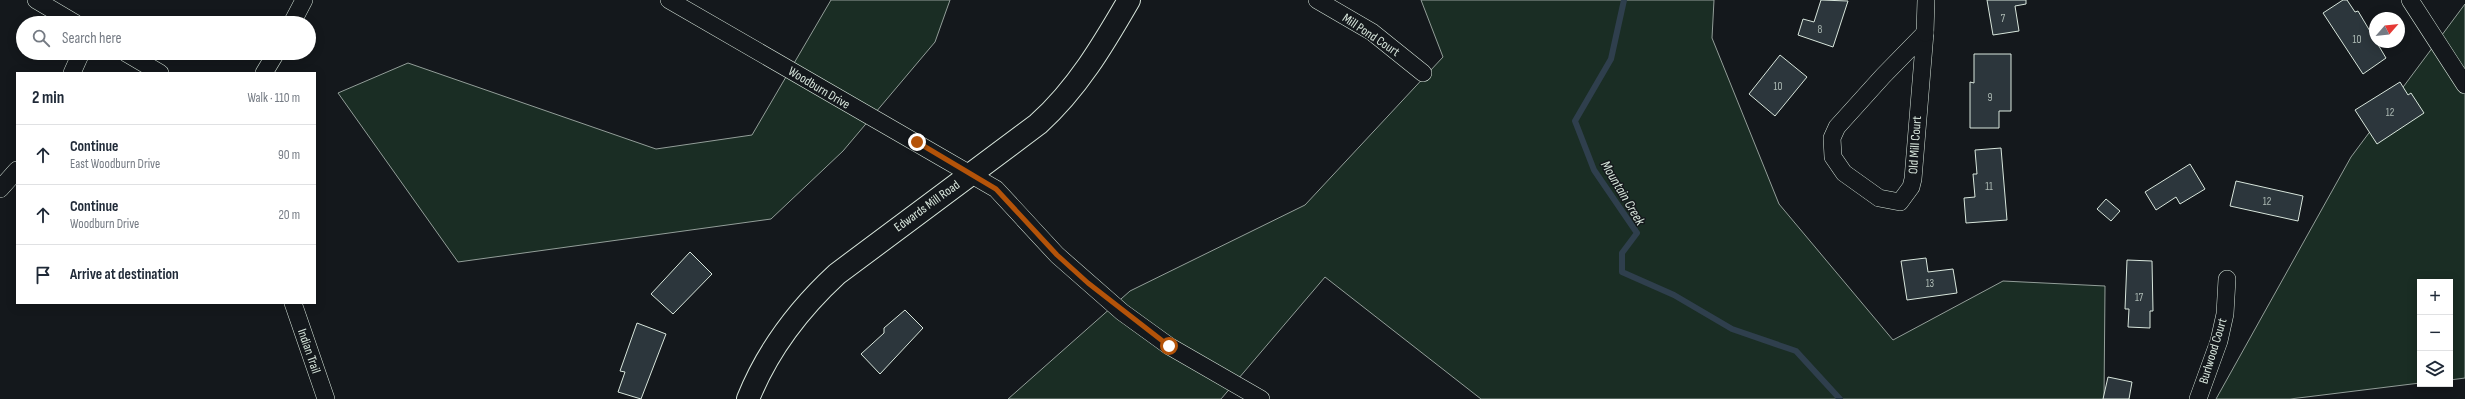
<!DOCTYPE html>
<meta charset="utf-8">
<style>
body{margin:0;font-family:"Sofia Sans Condensed",sans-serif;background:#f2f2f3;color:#1f2937}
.controls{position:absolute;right:12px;bottom:12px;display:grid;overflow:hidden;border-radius:0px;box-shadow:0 2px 10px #0003}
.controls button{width:36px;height:36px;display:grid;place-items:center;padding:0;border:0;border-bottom:1px solid #e0e1e3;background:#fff;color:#1f2937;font:20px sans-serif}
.compass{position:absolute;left:2369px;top:12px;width:36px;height:36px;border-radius:50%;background:#fff;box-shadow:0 2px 10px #0003;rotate:62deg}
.stop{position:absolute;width:12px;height:12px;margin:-9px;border:3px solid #b45309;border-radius:50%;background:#fff}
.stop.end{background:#b45309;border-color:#fff;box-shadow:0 1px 4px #0008}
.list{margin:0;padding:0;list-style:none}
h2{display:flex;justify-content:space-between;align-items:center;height:52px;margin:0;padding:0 16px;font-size:17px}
h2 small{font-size:13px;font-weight:400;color:#747a83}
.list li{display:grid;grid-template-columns:26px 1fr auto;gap:12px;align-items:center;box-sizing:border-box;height:60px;padding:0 16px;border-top:1px solid #e0e1e3}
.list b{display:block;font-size:15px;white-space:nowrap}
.list p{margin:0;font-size:13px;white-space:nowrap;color:#747a83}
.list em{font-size:13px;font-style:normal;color:#747a83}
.icon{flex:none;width:22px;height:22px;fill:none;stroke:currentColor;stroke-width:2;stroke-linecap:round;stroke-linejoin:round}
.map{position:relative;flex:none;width:2465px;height:399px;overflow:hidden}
.search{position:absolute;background:#fff;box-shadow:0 2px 10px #0003;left:16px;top:16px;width:300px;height:44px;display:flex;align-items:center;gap:10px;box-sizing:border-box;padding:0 14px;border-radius:22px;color:#747a83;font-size:15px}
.panel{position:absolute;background:#fff;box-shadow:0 2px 10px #0003;left:16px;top:72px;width:300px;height:232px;border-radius:0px}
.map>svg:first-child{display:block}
.green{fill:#1a2d24;stroke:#939e99}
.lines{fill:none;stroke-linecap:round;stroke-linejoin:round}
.stream{stroke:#2f3f4d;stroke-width:6}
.building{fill:#2c363c;stroke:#d8e6dc}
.minor-casing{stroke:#d8e6dc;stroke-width:18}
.tertiary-casing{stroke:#d8e6dc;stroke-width:24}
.minor{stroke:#14181c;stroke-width:17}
.tertiary{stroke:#14181c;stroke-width:22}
.route{stroke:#b45309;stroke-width:5}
.labels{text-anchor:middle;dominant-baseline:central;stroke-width:3;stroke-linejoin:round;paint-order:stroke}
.number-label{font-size:11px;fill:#adbab4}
.street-label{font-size:13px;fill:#d8e6dc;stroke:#14181c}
.water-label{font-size:14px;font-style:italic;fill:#d8e6dc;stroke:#14181c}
</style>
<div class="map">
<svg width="2465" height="399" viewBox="0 0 2465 399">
<rect width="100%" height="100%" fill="#14181c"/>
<g class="green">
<polygon points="831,0 950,0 935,42 843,151 771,219 458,262 338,93 408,63 656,149 752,135"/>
<polygon points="1421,0 1714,0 1712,38 1779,204 1893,340 2003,281 2105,286 2104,399 1481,399 1325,277 1221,399 1008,399 1130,291 1305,205 1443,57"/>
<polygon points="2465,4 2465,378 2450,380 2450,282 2420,282 2420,383 2290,399 2216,399 2351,157"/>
</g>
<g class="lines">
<polyline class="stream" points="1624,0 1611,59 1575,121 1594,170 1637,233 1622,253 1622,272 1674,295 1732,329 1796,351 1840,399"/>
</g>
<g class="building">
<polygon points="1821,0 1848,1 1833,47 1798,35 1803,19 1814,22"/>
<polygon points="1987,0 2026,0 2026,4 2015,6 2019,31 1993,35"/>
<polygon points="2343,0 2347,0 2355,12 2358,11 2386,58 2363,74 2323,13"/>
<polygon points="1974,54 2011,54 2011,111 1999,111 1999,128 1970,128 1970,82 1974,83"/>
<polygon points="1780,55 1807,77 1775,116 1749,94"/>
<polygon points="2400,82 2408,95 2411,93 2424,113 2377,144 2355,110"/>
<polygon points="2001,148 2007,220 1966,223 1964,198 1975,197 1973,174 1977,174 1975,150"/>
<polygon points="2190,164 2205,189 2180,204 2176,197 2156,210 2145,192"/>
<polygon points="2236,181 2303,196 2298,221 2230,206"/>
<polygon points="2106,199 2120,211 2111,221 2097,209"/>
<polygon points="690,252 712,274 673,314 651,294"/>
<polygon points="1926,258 1928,272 1953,269 1957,293 1907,300 1901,261"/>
<polygon points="2127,260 2152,261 2153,311 2150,311 2150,328 2128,327 2129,309 2125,309"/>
<polygon points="905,310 923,328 880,374 861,354 884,333 884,328"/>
<polygon points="637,323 666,334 641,399 618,392 625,372 620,371"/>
<polygon points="2108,377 2132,382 2129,399 2103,399"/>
</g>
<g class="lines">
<defs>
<g id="minor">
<polyline points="36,0 75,23"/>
<polyline points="669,0 996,189 1057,255 1122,312 1169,346 1261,399"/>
<polyline points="1317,0 1372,32 1423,73"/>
<polyline points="2410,0 2465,85"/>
<polyline points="292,23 304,0"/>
<polygon points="1925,33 1913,179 1911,187 1900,202 1879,198 1844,173 1833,157 1832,138 1837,127 1883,76"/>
<polyline points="1925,33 1926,0"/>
<polyline points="126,53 160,73"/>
<polyline points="72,73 81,53"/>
<polyline points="264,73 276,53"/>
<polyline points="0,189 17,170"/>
<polyline points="293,303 326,399"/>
<polyline points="2198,399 2219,341 2225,314 2227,279"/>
</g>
<path id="tertiary" d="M748 399C768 349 798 310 837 274L1038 124C1077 89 1103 45 1129 0"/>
</defs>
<use href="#minor" class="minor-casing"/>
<use href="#tertiary" class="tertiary-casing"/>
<use href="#minor" class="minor"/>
<use href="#tertiary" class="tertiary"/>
</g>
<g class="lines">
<polyline class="route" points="917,142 996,189 1057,255 1088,283 1169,346"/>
</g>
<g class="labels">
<g class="number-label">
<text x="2003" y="18">7</text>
<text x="1820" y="29">8</text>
<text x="2357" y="39">10</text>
<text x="1778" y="86">10</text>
<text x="1990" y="97">9</text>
<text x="2390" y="112">12</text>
<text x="1989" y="186">11</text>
<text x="2267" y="201">12</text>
<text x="1930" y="283">13</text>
<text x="2139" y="297">17</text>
</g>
<g class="street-label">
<text transform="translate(1371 35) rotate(34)">Mill Pond Court</text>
<text transform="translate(819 88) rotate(31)">Woodburn Drive</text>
<text transform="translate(1915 145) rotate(-86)">Old Mill Court</text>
<text transform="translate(927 206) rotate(-36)">Edwards Mill Road</text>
<text transform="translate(309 351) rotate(71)">Indian Trail</text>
<text transform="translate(2213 351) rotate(-73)">Burlwood Court</text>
</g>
<g class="water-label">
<text transform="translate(1623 193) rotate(59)">Mountain Creek</text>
</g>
</g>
</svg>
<div class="controls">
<button>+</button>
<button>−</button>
<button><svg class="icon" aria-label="layers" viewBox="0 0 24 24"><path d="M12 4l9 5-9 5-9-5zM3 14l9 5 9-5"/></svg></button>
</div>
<svg class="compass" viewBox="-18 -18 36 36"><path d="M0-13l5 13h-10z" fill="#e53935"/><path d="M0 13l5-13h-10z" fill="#747a83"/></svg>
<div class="stop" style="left:1169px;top:346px"></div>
<div class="stop end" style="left:917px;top:142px"></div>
<div class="search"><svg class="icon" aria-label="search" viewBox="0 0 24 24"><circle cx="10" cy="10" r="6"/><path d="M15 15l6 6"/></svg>Search here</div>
<section class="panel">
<h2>2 min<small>Walk · 110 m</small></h2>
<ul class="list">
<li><svg class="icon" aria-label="ahead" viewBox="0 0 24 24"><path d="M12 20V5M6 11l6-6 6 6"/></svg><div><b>Continue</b><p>East Woodburn Drive</p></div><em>90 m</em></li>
<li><svg class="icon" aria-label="ahead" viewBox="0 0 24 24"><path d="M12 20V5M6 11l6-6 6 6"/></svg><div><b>Continue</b><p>Woodburn Drive</p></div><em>20 m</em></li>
<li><svg class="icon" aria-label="arrive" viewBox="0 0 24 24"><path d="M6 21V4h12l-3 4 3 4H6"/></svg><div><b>Arrive at destination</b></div></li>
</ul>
</section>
</div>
